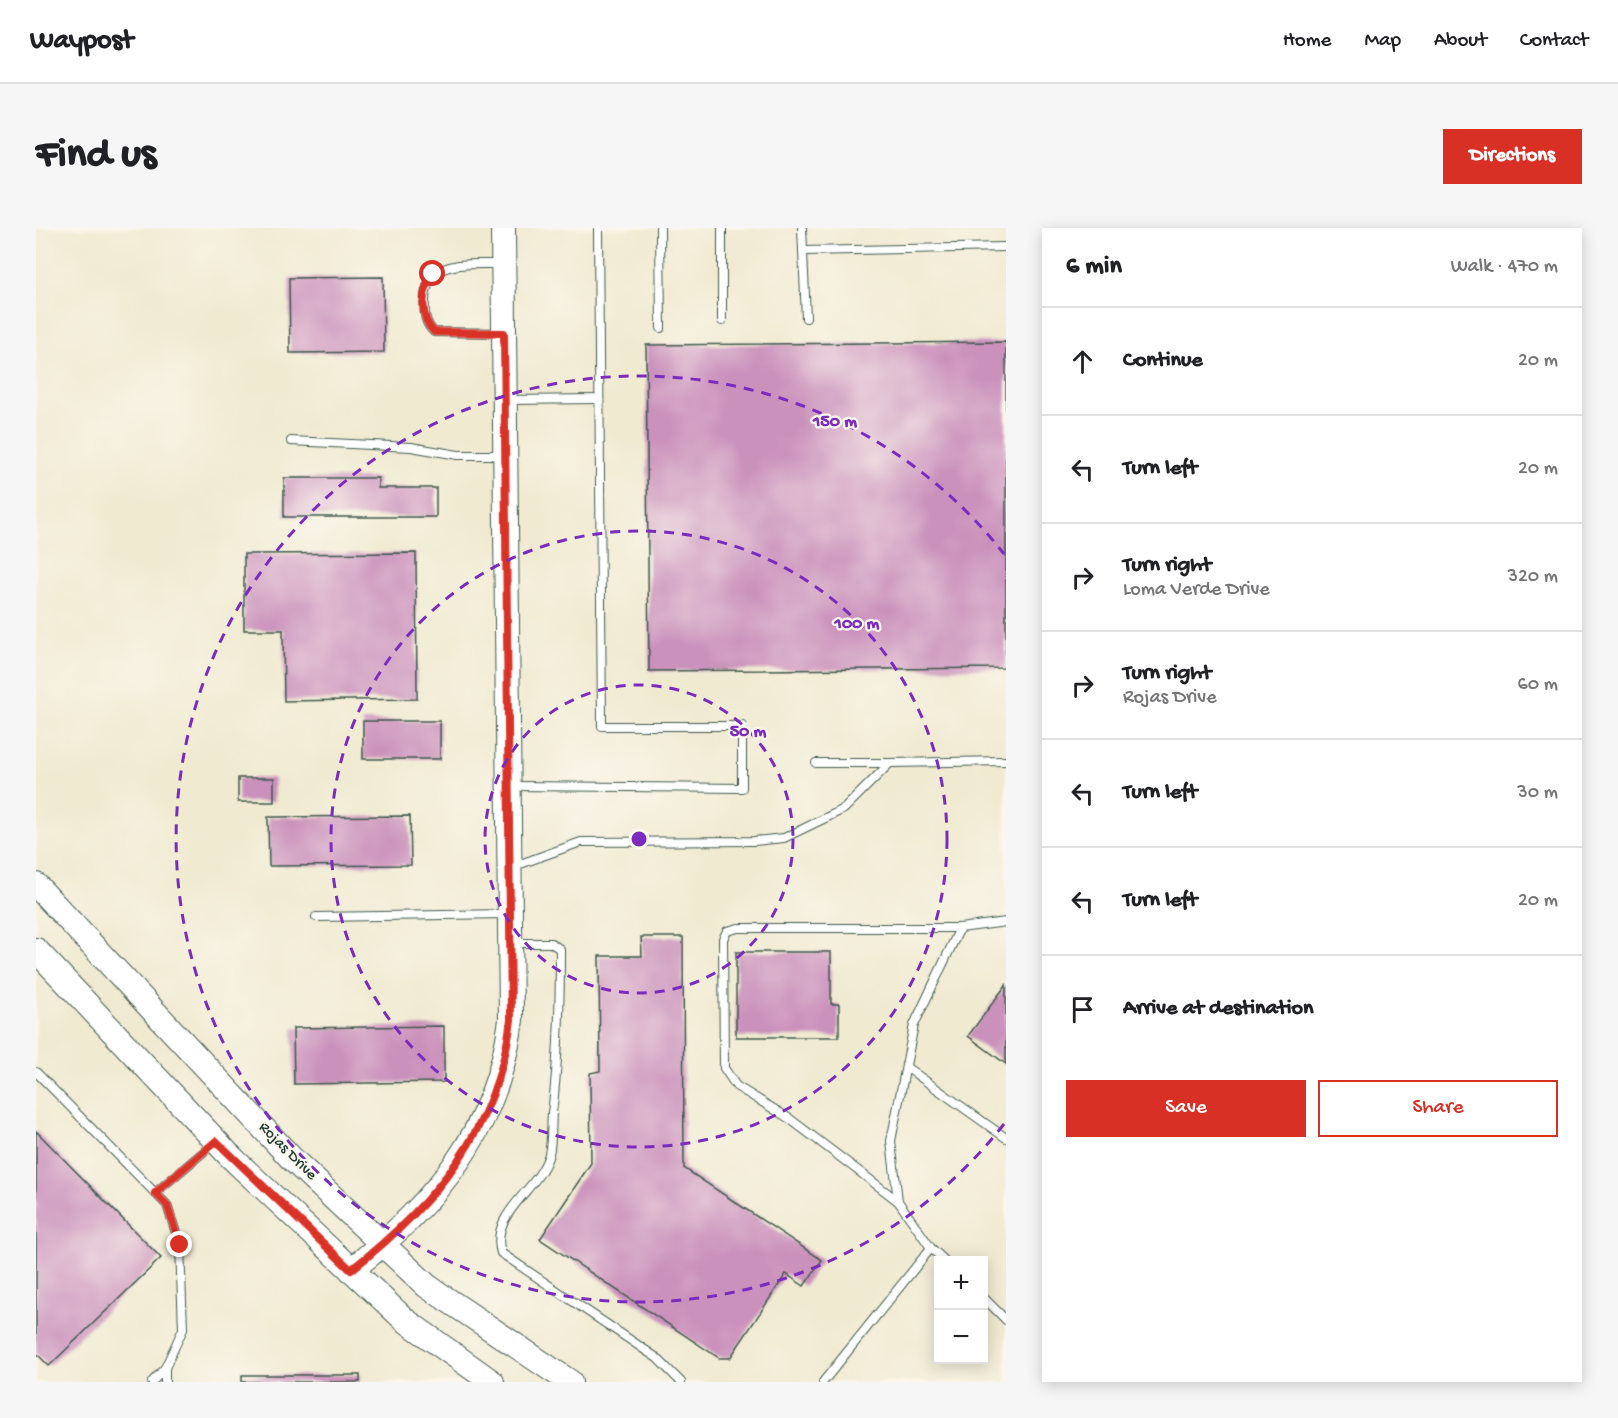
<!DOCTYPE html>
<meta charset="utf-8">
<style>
body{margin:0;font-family:"Gochi Hand",sans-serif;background:#f6f6f6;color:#202124}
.controls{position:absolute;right:18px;bottom:18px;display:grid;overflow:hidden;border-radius:0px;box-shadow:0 3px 15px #0003}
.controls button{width:54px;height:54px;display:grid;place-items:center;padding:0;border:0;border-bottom:2px solid #e0e0e0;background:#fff;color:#202124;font:30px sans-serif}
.stop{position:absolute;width:18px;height:18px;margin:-14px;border:4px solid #d93025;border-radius:50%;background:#fff}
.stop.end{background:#d93025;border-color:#fff;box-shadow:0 2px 6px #0008}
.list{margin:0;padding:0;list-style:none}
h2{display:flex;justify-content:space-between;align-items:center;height:78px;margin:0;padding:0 24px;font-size:26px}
h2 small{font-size:20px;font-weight:400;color:#757577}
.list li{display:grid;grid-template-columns:39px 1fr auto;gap:18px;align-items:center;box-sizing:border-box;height:108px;padding:0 24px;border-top:2px solid #e0e0e0}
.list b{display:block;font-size:22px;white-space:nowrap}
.list p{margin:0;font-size:20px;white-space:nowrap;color:#757577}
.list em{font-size:20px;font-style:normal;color:#757577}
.actions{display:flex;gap:12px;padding:18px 24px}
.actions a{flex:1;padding:14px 0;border:2px solid #d93025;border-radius:0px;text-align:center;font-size:21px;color:#d93025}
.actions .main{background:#d93025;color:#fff}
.icon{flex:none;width:33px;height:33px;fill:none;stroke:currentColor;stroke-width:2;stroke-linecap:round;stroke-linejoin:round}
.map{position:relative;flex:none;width:970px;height:1154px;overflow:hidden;border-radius:0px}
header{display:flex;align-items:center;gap:36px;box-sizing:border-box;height:84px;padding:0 30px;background:#fff;border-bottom:2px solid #e0e0e0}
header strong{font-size:28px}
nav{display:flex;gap:33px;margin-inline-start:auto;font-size:21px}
.intro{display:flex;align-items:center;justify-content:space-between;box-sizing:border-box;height:144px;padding:0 36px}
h1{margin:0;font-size:42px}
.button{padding:15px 27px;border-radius:0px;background:#d93025;color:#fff;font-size:21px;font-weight:700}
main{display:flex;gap:36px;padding:0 36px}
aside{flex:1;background:#fff;border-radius:0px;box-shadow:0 3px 15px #0003}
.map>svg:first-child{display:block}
.building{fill:#ca91bc}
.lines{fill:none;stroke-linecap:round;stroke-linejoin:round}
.lane-casing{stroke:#3e574c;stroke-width:10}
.secondary-casing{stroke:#3e574c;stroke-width:26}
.lane{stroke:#fff;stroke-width:8}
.secondary{stroke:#fff;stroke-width:24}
.route{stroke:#d93025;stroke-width:8}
.ring{fill:none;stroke:#7b2cbf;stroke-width:3;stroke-dasharray:10 8}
.labels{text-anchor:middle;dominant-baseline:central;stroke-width:4.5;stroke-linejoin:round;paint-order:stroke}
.street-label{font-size:16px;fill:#1f3d34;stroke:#fbf7ec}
.centre{fill:#7b2cbf;stroke:#fbf7ec;stroke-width:3}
.ring-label{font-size:18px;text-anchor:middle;font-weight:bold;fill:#7b2cbf;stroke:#fbf7ec;stroke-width:4.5;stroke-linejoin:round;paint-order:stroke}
</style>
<header>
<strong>Waypost</strong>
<nav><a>Home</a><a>Map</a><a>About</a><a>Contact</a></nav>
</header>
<div class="intro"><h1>Find us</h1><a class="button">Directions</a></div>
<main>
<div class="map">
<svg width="970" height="1154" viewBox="0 0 970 1154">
<rect width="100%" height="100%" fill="#fbf7ec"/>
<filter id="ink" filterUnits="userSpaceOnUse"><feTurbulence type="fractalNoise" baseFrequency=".0167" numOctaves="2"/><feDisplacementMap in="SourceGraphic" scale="12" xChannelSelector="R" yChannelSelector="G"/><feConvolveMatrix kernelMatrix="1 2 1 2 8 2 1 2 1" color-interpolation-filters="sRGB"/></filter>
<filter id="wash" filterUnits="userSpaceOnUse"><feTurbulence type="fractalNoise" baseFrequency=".008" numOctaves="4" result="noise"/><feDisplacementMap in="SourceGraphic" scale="24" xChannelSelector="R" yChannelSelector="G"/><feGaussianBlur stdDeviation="1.35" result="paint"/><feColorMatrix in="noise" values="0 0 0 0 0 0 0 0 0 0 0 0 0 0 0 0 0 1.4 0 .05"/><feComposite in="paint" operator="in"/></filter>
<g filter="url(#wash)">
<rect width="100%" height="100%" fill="#f0ead1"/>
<g id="blocks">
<g class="building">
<polygon points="347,49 348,124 254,125 253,50"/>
<polygon points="970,114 970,440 613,443 610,117"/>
<polygon points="248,250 342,250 342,260 400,260 400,289 248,289"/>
<polygon points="380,325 381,471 248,473 247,402 208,402 208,326"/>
<rect x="327" y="493" width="77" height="38"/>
<rect x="202" y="550" width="36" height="24"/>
<polygon points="374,588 375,637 233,638 232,589"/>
<polygon points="605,709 647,709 648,940 786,1032 768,1058 750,1046 694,1130 683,1130 504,1011 555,935 554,845 564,843 563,728 606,728"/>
<polygon points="700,724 795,724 795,776 803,776 803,809 700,809"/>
<polygon points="970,757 970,836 932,808"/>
<polygon points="408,798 408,854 258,856 257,800"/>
<polygon points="0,903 125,1030 13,1138 0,1125"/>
<rect x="206" y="1147" width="118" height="7"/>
</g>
</g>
</g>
<g filter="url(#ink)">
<use href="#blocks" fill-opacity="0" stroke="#3e574c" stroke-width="1.5"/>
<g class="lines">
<defs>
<g id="lane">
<polyline points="624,0 625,100"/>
<polyline points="686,0 686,93"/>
<polyline points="766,0 770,90"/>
<polyline points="768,23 970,19"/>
<path d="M466 105 398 104C389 95 388 86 389 73 390 29 433 37 467 36"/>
<polyline points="472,172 563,171"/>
<polyline points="255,213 375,219 422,227 468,227"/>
<polyline points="780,535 854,535"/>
<polyline points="476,558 706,560 706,498 566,498 562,0"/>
<polyline points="476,639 545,614 718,613 748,610 808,581 854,535 970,533"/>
<polyline points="280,689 473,686"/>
<path d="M475 715H515L524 721C524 776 523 830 516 885 515 898 516 913 513 926 503 963 453 984 465 1025L621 1130 645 1154"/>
<polyline points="870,839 970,910"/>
<polyline points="0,844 131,977 144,1017 147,1101 129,1140 116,1154"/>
<polyline points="119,965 178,915"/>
<polyline points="862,973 754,891 700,858 688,840 687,711 691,703 702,700 924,700 970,694"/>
<polyline points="908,1032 895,1020 862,973 855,913 878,797 924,700"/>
<polyline points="948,1070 970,1092"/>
<polyline points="129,1140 129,1154"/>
<polyline points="787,1154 895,1020"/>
</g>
<g id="secondary">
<polyline points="0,657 256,931 391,1058 534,1154"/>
<polyline points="0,722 195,929 369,1092 456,1154"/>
<path d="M315 1042C400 975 461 902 475 792L467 0"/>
</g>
</defs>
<use href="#lane" class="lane-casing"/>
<use href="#secondary" class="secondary-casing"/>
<use href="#lane" class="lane"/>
<use href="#secondary" class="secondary"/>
</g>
</g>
<g class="lines" filter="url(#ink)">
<path class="route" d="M144 1017 131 977 119 965 180 913 315 1042C400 975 461 902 475 792L468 105 398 104C383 89 385 62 397 46"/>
</g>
<g class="ring">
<circle cx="603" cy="611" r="154"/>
<circle cx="603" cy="611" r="308"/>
<path d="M968 896A463 463 0 1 1 968 326"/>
</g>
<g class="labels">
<g class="street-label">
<text transform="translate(251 924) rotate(45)">Rojas Drive</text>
</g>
</g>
<circle cx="603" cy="611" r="9" class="centre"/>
<g class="ring-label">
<text x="799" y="198">150 m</text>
<text x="821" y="400">100 m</text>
<text x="712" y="508">50 m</text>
</g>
</svg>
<div class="controls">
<button>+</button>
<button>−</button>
</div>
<div class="stop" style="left:397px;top:46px"></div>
<div class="stop end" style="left:144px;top:1017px"></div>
</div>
<aside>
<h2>6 min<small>Walk · 470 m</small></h2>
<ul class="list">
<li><svg class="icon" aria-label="ahead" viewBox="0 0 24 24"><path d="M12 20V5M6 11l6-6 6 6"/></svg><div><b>Continue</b></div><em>20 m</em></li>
<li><svg class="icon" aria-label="left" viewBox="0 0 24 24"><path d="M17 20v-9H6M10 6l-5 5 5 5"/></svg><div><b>Turn left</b></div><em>20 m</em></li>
<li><svg class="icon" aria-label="right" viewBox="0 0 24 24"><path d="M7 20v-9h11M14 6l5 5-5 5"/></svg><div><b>Turn right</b><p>Loma Verde Drive</p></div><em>320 m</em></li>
<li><svg class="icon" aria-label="right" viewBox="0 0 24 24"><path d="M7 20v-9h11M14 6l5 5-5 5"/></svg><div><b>Turn right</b><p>Rojas Drive</p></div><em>60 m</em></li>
<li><svg class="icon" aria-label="left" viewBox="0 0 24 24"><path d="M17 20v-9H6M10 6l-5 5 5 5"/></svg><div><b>Turn left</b></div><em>30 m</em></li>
<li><svg class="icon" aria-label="left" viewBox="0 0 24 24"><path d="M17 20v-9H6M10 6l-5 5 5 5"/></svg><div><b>Turn left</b></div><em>20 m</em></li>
<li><svg class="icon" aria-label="arrive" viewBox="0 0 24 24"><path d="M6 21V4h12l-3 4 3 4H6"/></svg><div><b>Arrive at destination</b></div></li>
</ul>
<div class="actions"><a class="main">Save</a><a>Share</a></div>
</aside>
</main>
